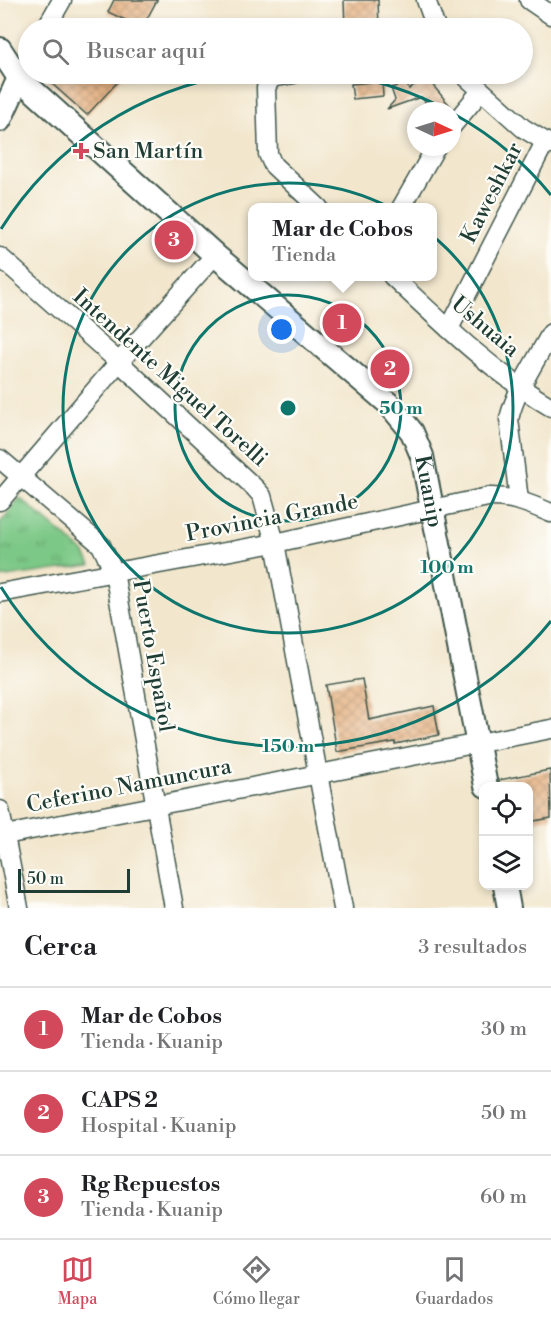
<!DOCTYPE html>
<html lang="es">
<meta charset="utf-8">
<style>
body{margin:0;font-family:"Libre Bodoni",serif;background:#f2f2f2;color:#202124}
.controls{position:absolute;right:18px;bottom:18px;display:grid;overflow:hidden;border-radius:12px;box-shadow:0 3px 9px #0003}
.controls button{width:54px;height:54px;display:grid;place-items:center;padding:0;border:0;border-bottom:2px solid #e0e0e0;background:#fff;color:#202124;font:30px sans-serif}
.compass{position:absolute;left:407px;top:102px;width:54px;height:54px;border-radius:50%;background:#fff;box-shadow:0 3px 9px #0003;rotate:94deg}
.scale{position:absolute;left:18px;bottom:15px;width:112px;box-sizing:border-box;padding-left:6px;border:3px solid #1f3d34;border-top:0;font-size:16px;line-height:21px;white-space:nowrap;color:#1f3d34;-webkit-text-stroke:4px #fdfcf7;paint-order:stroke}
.you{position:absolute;left:282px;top:330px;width:21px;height:21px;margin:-15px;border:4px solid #fff;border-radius:50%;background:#1a73e8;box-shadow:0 0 0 9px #1a73e833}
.badge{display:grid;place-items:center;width:39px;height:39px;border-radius:50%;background:#d1495b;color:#fff;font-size:20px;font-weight:700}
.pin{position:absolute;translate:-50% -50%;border:3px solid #fff;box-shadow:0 2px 6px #0006}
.popup{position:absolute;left:248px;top:203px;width:189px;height:78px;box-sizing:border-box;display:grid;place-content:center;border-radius:12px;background:#fff;filter:drop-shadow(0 2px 4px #0005);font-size:20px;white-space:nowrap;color:#757577}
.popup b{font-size:22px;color:#202124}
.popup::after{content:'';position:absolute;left:50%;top:100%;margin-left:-12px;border:12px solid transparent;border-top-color:#fff}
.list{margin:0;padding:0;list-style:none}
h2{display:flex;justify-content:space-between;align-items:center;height:78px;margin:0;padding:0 24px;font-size:26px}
h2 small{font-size:20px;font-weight:400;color:#757577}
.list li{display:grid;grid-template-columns:39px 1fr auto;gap:18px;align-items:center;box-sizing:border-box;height:84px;padding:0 24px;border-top:2px solid #e0e0e0}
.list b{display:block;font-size:22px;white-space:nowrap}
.list p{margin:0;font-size:20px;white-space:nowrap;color:#757577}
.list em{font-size:20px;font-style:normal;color:#757577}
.icon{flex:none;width:33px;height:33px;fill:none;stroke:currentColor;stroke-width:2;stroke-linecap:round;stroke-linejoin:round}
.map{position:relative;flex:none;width:551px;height:908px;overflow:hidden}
.search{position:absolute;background:#fff;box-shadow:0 3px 9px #0003;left:18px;right:18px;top:18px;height:66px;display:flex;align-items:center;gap:15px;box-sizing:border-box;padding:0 21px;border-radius:33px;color:#757577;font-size:22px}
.sheet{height:330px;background:#fff}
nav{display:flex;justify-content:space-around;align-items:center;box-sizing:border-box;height:84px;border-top:2px solid #e0e0e0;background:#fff;font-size:16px;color:#757577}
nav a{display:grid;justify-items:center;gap:3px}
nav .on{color:#d1495b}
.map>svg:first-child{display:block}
.park{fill:url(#park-tufts);stroke:#4e825d;stroke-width:1.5}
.building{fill:url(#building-cross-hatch)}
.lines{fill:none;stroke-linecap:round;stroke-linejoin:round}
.minor-casing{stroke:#3f564b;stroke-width:21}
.major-casing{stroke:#3f564b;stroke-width:26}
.minor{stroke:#fff;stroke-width:18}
.major{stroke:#fff;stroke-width:22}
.ring{fill:none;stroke:#0f766e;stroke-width:3}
.poi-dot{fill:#d1495b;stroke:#fdfcf7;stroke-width:2}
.labels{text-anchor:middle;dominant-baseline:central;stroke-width:4.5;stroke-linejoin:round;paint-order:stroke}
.poi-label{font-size:22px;fill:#1f3d34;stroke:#fdfcf7;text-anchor:start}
.street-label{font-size:22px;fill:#1f3d34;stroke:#fdfcf7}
.centre{fill:#0f766e;stroke:#fdfcf7;stroke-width:3}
.ring-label{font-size:18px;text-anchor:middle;font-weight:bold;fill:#0f766e;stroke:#fdfcf7;stroke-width:4.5;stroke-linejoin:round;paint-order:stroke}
</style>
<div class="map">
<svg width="551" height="908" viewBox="0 0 551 908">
<defs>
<pattern id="park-tufts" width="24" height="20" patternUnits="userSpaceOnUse" patternTransform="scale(1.5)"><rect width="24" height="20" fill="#7cc886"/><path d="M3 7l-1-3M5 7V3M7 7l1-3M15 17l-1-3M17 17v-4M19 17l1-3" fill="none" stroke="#65a46e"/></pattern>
<pattern id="building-cross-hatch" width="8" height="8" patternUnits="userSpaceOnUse" patternTransform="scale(1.5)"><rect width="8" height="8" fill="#e4ad7c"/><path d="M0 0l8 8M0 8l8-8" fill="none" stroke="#b88e66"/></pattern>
</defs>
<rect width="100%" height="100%" fill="#fdfcf7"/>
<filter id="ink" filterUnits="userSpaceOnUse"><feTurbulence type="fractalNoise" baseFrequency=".0167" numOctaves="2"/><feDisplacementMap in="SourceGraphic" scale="12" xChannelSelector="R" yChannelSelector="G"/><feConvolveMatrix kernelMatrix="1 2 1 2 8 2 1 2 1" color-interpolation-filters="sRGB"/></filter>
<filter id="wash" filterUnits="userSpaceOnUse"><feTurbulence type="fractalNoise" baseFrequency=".008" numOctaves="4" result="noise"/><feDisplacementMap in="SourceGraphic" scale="24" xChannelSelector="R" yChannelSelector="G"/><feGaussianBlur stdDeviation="1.35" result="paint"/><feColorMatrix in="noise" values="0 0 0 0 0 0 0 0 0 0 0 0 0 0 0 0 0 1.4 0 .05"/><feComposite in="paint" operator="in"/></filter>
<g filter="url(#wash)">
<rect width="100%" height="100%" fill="#f2e6cc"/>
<polygon class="park" points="20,498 84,552 91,565 0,578 0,523"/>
<g id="blocks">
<g class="building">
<polygon points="114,0 157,0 142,28 108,12"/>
<polygon points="344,0 378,0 379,28 345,28"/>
<polygon points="41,74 125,74 87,115"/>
<polygon points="425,76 452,108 450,111 433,111 421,97 387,109 395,100 391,88 406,83 409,89"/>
<polygon points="382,81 383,96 353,99 351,84"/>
<polygon points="362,679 369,720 434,706 439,735 395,744 395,742 337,752 326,685"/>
<polygon points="550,770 551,818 528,822 528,786 499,786 499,780"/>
</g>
</g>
</g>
<g filter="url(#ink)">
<use href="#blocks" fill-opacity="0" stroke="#3f564b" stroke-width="1.5"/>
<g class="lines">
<defs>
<g id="minor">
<polyline points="426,0 436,28"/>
<polyline points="529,0 551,15"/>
<polyline points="46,28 62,0"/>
<polyline points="294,74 271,78 266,88 268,154 273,165 319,208"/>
<polyline points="463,74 523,128 551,145"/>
<polyline points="19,78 28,61"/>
<polyline points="452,126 481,91"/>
<polyline points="401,208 436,147"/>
<polyline points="0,257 119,362 255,488 262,496 275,543 343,908"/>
<path d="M392 276C442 323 492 372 551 407"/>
<polyline points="449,329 545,142"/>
<polyline points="0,459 101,545 114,572 174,908"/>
<path d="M519 500 509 419C516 389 536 361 551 333"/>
<polyline points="0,501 119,362 215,255"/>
<path d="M0 593 275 543 488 497C511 496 530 504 551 513"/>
<polyline points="0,810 19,908"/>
<polyline points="0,836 551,729"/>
</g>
<g id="major">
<path id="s1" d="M0 49 19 78 215 255 389 404 412 432 422 456 486 786"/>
<polyline points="0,120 19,78"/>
<polyline points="505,886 509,908"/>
</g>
</defs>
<use href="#minor" class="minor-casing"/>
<use href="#major" class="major-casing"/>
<use href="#minor" class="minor"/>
<use href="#major" class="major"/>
</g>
</g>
<g class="ring">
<circle cx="288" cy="408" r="113"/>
<circle cx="288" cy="408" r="225"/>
<path d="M551 621A338 338 0 0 1 1 587M1 229A338 338 0 0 1 238 74M338 74A338 338 0 0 1 449 111M454 114A338 338 0 0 1 551 195"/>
</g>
<path class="poi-dot" d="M78 142h6v6h6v6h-6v6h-6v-6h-6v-6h6z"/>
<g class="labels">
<g class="poi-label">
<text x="93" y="151">San Martín</text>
</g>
<g class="street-label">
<text transform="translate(492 193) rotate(-63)">Kaweshkar</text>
<text transform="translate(485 327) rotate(40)">Ushuaia</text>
<text transform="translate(170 378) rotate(42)">Intendente Miguel Torelli</text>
<text stroke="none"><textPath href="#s1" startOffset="626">Kuanip</textPath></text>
<text transform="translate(272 518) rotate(-11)">Provincia Grande</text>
<text transform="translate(153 656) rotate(80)">Puerto Español</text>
<text transform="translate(129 786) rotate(-11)">Ceferino Namuncura</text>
</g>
</g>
<circle cx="288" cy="408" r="9" class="centre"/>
<g class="ring-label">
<text x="401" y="414">50 m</text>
<text x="447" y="573">100 m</text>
<text x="288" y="752">150 m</text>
</g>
</svg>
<div class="controls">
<button><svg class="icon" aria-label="locate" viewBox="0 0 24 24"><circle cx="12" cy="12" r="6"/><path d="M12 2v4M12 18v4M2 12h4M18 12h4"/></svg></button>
<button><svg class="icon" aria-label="layers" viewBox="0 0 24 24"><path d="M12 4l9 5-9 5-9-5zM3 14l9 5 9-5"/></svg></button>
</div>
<svg class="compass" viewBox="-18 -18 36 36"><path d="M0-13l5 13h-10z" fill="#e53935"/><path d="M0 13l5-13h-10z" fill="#757577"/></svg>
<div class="scale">50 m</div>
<div class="you"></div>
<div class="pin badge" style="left:342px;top:323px">1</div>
<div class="popup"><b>Mar de Cobos</b>Tienda</div>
<div class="pin badge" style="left:390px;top:369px">2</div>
<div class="pin badge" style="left:174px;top:240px">3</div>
<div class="search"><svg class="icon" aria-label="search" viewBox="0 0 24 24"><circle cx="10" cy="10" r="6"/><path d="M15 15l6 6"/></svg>Buscar aquí</div>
</div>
<section class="sheet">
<h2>Cerca<small>3 resultados</small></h2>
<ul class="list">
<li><span class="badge">1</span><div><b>Mar de Cobos</b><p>Tienda · Kuanip</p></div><em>30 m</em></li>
<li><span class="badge">2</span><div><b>CAPS 2</b><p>Hospital · Kuanip</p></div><em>50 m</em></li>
<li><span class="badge">3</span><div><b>Rg Repuestos</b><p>Tienda · Kuanip</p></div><em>60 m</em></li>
</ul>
</section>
<nav>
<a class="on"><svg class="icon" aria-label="map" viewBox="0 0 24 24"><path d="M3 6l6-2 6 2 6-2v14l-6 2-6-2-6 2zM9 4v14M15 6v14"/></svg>Mapa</a>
<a><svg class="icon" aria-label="directions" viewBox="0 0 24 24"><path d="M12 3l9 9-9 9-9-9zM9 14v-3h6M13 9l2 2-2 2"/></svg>Cómo llegar</a>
<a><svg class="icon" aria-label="saved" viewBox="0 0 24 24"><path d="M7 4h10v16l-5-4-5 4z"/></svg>Guardados</a>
</nav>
